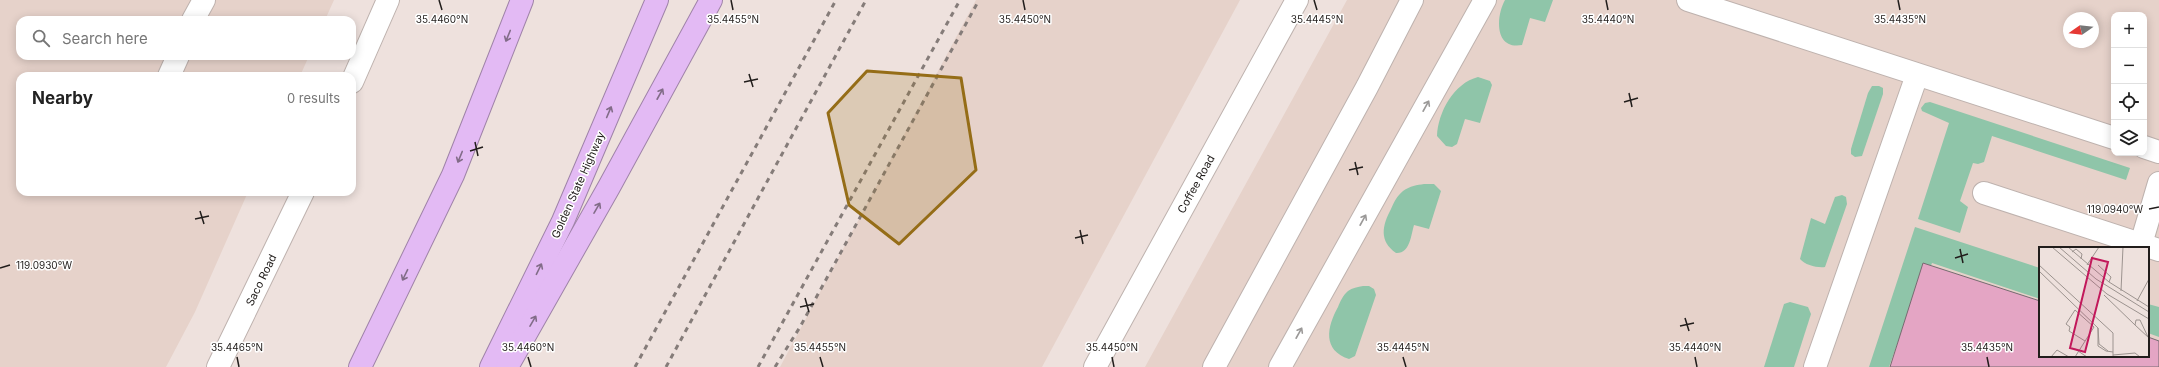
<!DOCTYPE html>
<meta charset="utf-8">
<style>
body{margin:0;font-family:Inter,sans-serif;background:#f2f2f2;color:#222}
.controls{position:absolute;right:12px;top:12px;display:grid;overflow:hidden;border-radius:8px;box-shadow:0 2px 10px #0003}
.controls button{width:36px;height:36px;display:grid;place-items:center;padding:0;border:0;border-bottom:1px solid #e0e0e0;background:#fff;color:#222;font:20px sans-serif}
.compass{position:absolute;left:2063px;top:12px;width:36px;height:36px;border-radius:50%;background:#fff;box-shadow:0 2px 10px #0003;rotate:256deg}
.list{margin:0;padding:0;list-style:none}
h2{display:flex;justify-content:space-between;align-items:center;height:52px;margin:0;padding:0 16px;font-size:17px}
h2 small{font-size:13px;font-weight:400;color:#767676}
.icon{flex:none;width:22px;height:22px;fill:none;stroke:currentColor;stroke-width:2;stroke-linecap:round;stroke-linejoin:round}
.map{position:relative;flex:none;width:2159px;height:367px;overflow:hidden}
.search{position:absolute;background:#fff;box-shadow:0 2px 10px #0003;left:16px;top:16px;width:340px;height:44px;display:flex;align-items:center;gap:10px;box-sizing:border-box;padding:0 14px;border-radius:12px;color:#767676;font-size:15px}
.panel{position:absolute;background:#fff;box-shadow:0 2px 10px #0003;left:16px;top:72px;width:340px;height:124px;border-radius:12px}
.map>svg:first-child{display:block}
.built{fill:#e6d2ca;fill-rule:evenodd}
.green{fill:#8fc5a9}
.building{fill:#e4a5c4;stroke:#766b70}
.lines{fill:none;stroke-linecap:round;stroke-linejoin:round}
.minor-casing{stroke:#beb2ae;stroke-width:24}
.highway-casing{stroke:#9f83a8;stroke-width:24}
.minor{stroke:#fff;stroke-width:22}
.highway{stroke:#e3baf4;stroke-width:22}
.rail{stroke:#857c79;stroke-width:3;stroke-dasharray:5 5;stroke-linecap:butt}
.oneway{stroke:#826c88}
.oneway2{stroke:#9b9998}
.marked{fill:#956d17;fill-opacity:0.2;stroke:#956d17;stroke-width:3;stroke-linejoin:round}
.ticks{fill:none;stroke:#211d1b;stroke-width:1.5}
.labels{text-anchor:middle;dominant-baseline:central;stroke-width:3;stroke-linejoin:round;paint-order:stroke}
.street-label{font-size:11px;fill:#211d1b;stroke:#fff}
.inset-road{fill:none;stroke:#9c938f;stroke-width:1}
.view{fill:#c2185b;fill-opacity:0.15;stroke:#c2185b;stroke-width:2}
.inset-edge{fill:none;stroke:#211d1b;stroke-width:2}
.ticks-label{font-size:10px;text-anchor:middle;fill:#211d1b;stroke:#fff;stroke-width:3;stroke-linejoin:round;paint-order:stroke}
</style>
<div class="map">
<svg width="2159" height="367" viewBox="0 0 2159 367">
<rect width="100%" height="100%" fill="#eee1dd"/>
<g class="built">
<polygon points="0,0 334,0 325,20 20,20 20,56 309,56 300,76 20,76 20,192 248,192 195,312 166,367 0,367"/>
<polygon points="976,0 1240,0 1042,367 780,367"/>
<path d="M1347 0H2159V367H1145ZM2114 15H2144V153H2114ZM2069 18H2093V42H2069ZM2040 248H2148V356H2040Z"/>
</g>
<g class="green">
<path d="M1505 0H1553L1545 22 1530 18 1522 45C1494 50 1496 16 1505 0Z"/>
<path d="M1478 77 1490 81 1492 85 1480 123 1465 119 1457 144 1452 147 1446 146 1437 136C1438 112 1454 83 1478 77Z"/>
<polygon points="1872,86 1879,86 1883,88 1883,94 1862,156 1855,157 1851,154 1851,149 1868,93"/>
<polygon points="1930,102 2130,168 2126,180 1992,136 1984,162 1978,164 1973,163 1960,201 1968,207 1960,233 1918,219 1949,123 1922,111 1921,108 1925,103"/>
<path d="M1424 184H1434L1441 191 1429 229 1414 225C1411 235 1410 254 1396 253 1379 241 1382 226 1391 209 1394 202 1397 196 1403 191 1410 186 1417 185 1424 184Z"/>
<path d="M1842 195 1846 197 1847 204 1825 267C1817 268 1805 265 1800 259L1811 218 1825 224 1835 197Z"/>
<polygon points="1915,227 2040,268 2040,299 1932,263 1930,268 1925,266 1889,367 1869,367"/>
<path d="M1363 286H1369L1374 289 1376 295 1355 356 1349 359C1322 350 1327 327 1338 307 1340 302 1343 295 1348 291 1352 288 1358 287 1363 286Z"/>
<polygon points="1790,302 1808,307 1811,314 1794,367 1764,367 1784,304"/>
<polygon points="2148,304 2159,307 2159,337 2148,333"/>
</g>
<polygon class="building" points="1923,263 2040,301 2040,356 2148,356 2148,337 2159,341 2159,367 1890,367"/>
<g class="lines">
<defs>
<g id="minor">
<polyline points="1688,0 2114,138"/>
<polyline points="193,20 204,0"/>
<polyline points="169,76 178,56"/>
<polyline points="352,82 388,0"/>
<polyline points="2144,147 2159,152"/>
<polyline points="1984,193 2159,250"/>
<polyline points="2141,244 2159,183"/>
<polyline points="218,367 303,192"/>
<polyline points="1095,367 1297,0"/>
<polyline points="1214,367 1367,87 1412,0"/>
<polyline points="1280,367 1485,0"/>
<polyline points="1815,367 1917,75"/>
</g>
<g id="highway">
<polyline points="360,367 453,175 522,0"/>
<polyline points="491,367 563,221 657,0"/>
<polyline points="507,367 609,187 711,0"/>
</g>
</defs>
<use href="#minor" class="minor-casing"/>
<use href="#highway" class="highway-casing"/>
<use href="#minor" class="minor"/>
<use href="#highway" class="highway"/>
<g class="rail">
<polyline points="635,367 836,0"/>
<polyline points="666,367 866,0"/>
<polyline points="758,367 960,0"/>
<polyline points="775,367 800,327 979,0"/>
</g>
</g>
<defs><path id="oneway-shaft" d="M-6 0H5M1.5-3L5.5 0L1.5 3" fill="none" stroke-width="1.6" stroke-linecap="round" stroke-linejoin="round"/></defs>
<g class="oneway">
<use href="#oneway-shaft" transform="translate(508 36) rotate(112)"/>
<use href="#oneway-shaft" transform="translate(660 94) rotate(-61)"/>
<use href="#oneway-shaft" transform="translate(609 112) rotate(-67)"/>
<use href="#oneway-shaft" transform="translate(460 157) rotate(112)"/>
<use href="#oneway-shaft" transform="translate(597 208) rotate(-60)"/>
<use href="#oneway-shaft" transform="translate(539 269) rotate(-64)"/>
<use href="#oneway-shaft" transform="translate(405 275) rotate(116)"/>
<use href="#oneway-shaft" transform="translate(533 321) rotate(-60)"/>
</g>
<g class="oneway2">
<use href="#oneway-shaft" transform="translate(1426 106) rotate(-61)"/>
<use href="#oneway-shaft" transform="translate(1363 220) rotate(-61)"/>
<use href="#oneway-shaft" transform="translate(1299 333) rotate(-61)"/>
</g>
<path class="marked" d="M867 71 961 78 976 170 899 244 849 205 828 113Z"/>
<path class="ticks" d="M439 0 442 10M731 0 733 10M1023 0 1025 10M1314 0 1317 10M1606 0 1608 10M1898 0 1900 10M749 74 753 87M744 82 758 79M1629 93 1632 107M1624 102 1638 98M475 142 478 156M470 151 483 147M1355 162 1358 175M1349 170 1363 167M2149 209 2159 207M200 211 204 224M195 219 209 216M1080 230 1083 244M1075 238 1088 235M1960 249 1963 263M1955 258 1968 254M0 268 10 265M805 298 809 312M800 307 814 304M1685 318 1689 331M1680 326 1694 323M237 357 239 367M528 357 531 367M820 357 823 367M1112 357 1114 367M1403 357 1406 367M1695 357 1697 367M1987 357 1989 367"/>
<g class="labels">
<g class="street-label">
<text transform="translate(1196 184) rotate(-61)">Coffee Road</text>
<text transform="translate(578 185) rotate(-66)">Golden State Highway</text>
<text transform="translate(261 280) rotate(-64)">Saco Road</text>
</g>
</g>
<g transform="translate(2039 247)">
<rect width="110" height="110" fill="#eee1dd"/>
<path class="inset-road" d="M13 0 68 47 110 72M20 0 57 32 110 65M29 0 70 35 110 60M33 5 37 2 43 7 42 12M0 18 74 86V110M48 18 60 0M59 18 72 30 70 35M0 24 59 81M82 44 84 0M65 48 96 78M98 54 110 32M109 90 101 73H97L96 78 110 91M36 102 48 110M69 104 60 97 59 81V99L67 104 74 105M74 108 96 106 101 110M12 110 18 103 30 110M36 110 55 80 36 63 27 77 31 80 30 84 46 94"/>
<path class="view" d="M53 11 69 15 46 105 31 101Z"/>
<rect width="110" height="110" class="inset-edge"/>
</g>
<g class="ticks-label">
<text x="442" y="23">35.4460°N</text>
<text x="733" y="23">35.4455°N</text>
<text x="1025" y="23">35.4450°N</text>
<text x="1317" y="23">35.4445°N</text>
<text x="1608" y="23">35.4440°N</text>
<text x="1900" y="23">35.4435°N</text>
<text x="2115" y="213">119.0940°W</text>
<text x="44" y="269">119.0930°W</text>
<text x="237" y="351">35.4465°N</text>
<text x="528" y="351">35.4460°N</text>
<text x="820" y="351">35.4455°N</text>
<text x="1112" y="351">35.4450°N</text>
<text x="1403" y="351">35.4445°N</text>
<text x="1695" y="351">35.4440°N</text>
<text x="1987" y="351">35.4435°N</text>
</g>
</svg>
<div class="controls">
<button>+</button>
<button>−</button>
<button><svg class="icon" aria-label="locate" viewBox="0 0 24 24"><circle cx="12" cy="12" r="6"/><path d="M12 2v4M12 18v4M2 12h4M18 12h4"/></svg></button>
<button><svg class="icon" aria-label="layers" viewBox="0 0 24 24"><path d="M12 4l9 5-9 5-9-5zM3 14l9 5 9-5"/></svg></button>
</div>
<svg class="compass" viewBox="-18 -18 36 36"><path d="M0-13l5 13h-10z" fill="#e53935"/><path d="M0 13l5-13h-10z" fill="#767676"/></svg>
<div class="search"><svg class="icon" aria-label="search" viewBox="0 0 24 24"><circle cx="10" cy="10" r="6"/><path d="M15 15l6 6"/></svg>Search here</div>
<section class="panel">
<h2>Nearby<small>0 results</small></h2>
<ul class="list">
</ul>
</section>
</div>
